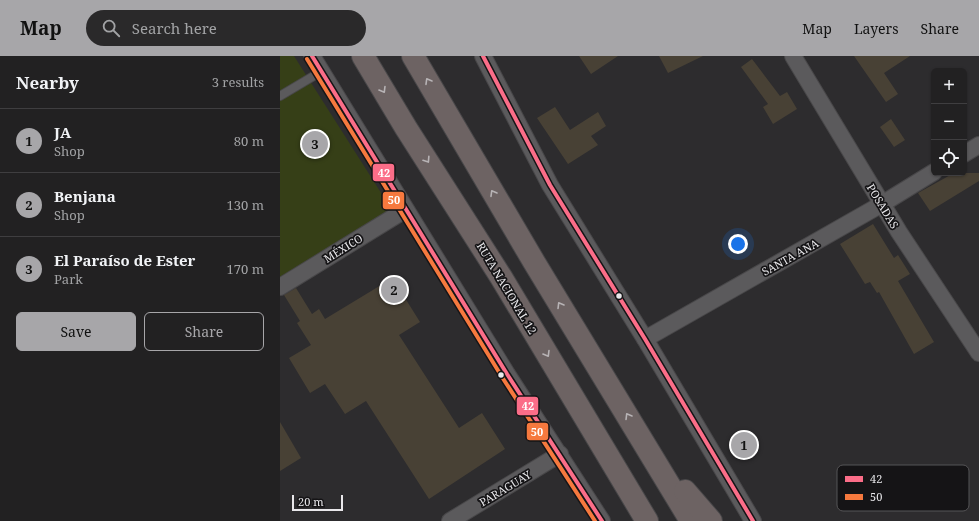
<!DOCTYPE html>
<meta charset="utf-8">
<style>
body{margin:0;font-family:"Noto Serif",serif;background:#2a292a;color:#f1f3f6}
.controls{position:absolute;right:12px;top:12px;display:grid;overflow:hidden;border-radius:6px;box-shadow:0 1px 3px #0004}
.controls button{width:36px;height:36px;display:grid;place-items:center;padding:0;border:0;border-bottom:1px solid #3f3e40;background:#222122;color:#f1f3f6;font:20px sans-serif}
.scale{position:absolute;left:12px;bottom:10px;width:51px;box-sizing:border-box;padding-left:4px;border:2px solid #e9e8eb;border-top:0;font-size:11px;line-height:14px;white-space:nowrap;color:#e9e8eb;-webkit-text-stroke:3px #151416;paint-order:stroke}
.you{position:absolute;left:458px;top:188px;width:14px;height:14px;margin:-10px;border:3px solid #fff;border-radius:50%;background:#1a73e8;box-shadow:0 0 0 6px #1a73e833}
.badge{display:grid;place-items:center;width:26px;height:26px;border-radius:50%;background:#a7a6a9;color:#111;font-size:13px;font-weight:700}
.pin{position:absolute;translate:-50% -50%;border:2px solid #fff;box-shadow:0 1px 4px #0006}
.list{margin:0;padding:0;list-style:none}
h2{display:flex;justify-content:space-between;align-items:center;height:52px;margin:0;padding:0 16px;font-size:17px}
h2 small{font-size:13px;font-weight:400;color:#a2a3a5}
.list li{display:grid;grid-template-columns:26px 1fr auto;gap:12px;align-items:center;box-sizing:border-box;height:64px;padding:0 16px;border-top:1px solid #3f3e40}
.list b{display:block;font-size:15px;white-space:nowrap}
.list p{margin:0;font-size:13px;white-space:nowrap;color:#a2a3a5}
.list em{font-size:13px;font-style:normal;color:#a2a3a5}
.actions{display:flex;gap:8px;padding:12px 16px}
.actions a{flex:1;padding:9px 0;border:1px solid #a7a6a9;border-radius:6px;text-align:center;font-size:14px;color:#a7a6a9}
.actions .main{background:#a7a6a9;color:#111}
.icon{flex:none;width:22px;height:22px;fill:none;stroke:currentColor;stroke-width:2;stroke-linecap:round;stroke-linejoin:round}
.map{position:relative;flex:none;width:699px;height:465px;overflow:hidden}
header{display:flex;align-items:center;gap:24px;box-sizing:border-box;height:56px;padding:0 20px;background:#a7a6a9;color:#111}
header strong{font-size:19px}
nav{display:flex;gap:22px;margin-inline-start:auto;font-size:14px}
.search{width:280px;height:36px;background:#2a292a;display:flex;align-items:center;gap:10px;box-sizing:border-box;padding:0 14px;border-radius:22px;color:#a2a3a5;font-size:15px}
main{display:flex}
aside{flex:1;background:#222122}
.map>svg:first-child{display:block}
.green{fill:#363f17}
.building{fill:#484135}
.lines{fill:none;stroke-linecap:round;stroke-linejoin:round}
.service-casing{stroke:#484749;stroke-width:10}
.minor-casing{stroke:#484749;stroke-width:18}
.trunk-casing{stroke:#484749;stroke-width:24}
.service{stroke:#5b5a5c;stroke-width:8}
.minor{stroke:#5b5a5c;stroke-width:16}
.trunk{stroke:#6d6363;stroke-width:22}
.bus-1-casing{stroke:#151416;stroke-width:7}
.bus-2-casing{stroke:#151416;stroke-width:7}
.bus-1{stroke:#fb6d88;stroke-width:4}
.bus-2{stroke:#f6793e;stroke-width:4}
.oneway{stroke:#b7b3b5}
.bus-dot{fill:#e9e8eb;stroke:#151416;stroke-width:1.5}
.labels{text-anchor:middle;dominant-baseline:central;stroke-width:3.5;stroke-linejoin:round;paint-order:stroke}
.street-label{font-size:11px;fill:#e9e8eb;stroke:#151416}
.key{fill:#151416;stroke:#555456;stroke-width:1}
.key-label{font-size:11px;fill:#e9e8eb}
.line-badge{stroke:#151416;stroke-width:1.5}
.badge-label{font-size:11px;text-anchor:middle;font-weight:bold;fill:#fff}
</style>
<header>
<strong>Map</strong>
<div class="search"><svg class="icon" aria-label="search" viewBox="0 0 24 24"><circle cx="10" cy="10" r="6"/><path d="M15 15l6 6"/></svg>Search here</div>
<nav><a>Map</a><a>Layers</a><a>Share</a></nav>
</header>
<main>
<aside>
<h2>Nearby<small>3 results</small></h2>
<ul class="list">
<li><span class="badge">1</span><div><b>JA</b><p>Shop</p></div><em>80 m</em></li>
<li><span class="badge">2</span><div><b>Benjana</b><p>Shop</p></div><em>130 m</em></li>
<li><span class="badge">3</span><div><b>El Paraíso de Ester</b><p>Park</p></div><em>170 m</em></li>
</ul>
<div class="actions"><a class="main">Save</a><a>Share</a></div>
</aside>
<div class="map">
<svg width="699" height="465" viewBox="0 0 699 465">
<rect width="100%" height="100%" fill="#2d2c2e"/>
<polygon class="green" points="0,0 14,0 112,154 0,225"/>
<g class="building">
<polygon points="299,0 338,0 311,18"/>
<polygon points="379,0 423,0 388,17"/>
<polygon points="574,0 630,0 604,17 618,38 606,46"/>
<polygon points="472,3 500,40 507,36 517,53 493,68 483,51 488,48 461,11"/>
<polygon points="275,51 290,74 318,56 326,70 311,80 318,89 288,108 257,62"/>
<polygon points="611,63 625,84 614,91 600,71"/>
<polygon points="674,117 699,117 699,125 650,155 638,137"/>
<polygon points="593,168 614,202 618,199 630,218 618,225 654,286 634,298 599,236 597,237 590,226 585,228 560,188"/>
<polygon points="116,220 129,239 125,242 140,266 119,279 179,372 202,357 225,393 149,443 86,345 65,358 45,328 30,337 9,302 31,289 17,267 20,265 4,239 16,232 32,258 39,253 45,263"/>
<polygon points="0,366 21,402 0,415"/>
</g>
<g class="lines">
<defs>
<polyline id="service" points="0,40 42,15"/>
<g id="minor">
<polyline points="32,0 227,318 322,465"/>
<polyline points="203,0 270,129 365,283 473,465"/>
<polyline points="513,0 619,176 699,297"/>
<polyline points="684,98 699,89"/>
<polyline points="0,231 125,154"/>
<polyline points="365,283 602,148 654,116"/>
<polyline points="170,465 280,398"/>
</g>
<g id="trunk">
<polyline points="83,0 126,72 221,221 367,465"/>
<polyline points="133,0 254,206 411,465"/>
<polyline points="405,435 431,465"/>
</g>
</defs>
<use href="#service" class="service-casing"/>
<use href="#minor" class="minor-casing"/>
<use href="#trunk" class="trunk-casing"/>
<use href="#service" class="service"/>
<use href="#minor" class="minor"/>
<use href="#trunk" class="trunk"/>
<defs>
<g id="bus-1">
<polyline points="32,0 227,318 322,465"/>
<polyline points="203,0 270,129 365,283 473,465"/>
</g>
<polyline id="bus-2" points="27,3 222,321 315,465"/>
</defs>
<use href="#bus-1" class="bus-1-casing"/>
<use href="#bus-2" class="bus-2-casing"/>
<use href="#bus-1" class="bus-1"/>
<use href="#bus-2" class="bus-2"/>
</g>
<defs><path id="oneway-chevron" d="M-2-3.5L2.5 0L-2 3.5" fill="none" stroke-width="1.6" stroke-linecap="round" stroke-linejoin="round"/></defs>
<g class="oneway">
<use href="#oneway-chevron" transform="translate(148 25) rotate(-120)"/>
<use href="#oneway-chevron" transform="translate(103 34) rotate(59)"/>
<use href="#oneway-chevron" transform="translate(147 104) rotate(57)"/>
<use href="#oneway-chevron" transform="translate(213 137) rotate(-120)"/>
<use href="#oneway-chevron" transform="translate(280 249) rotate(-121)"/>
<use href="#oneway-chevron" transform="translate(267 298) rotate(59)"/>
<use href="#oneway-chevron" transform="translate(348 360) rotate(-121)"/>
</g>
<g class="bus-dot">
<circle cx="339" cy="240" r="3.5"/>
<circle cx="221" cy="319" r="3.5"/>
</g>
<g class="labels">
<g class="street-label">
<text transform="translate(603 150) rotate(59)">POSADAS</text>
<text transform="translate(63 192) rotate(-32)">MÉXICO</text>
<text transform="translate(510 201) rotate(-29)">SANTA ANA</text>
<text transform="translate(227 232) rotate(59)">RUTA NACIONAL 12</text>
<text transform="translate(225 432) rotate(-31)">PARAGUAY</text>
</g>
</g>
<rect x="557" y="409" width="132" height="46" rx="6" class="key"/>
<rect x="565" y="420" width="18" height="6" fill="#fb6d88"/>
<rect x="565" y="438" width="18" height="6" fill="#f6793e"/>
<g class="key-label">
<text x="590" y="427">42</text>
<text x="590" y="445">50</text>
</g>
<g class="line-badge">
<rect x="92" y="107" width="23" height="19" rx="4" fill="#fb6d88"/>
<rect x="102" y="135" width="23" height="19" rx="4" fill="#f6793e"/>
<rect x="236" y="340" width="23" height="20" rx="4" fill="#fb6d88"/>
<rect x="246" y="366" width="23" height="19" rx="4" fill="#f6793e"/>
</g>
<g class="badge-label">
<text x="104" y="121">42</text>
<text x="114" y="148">50</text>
<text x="248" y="354">42</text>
<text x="257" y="380">50</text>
</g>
</svg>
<div class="controls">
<button>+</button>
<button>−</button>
<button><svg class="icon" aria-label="locate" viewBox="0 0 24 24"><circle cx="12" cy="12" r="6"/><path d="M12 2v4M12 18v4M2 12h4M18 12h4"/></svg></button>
</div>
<div class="scale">20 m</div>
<div class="you"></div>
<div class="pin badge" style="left:464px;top:389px">1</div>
<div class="pin badge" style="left:114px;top:234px">2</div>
<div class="pin badge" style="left:35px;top:88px">3</div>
</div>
</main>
